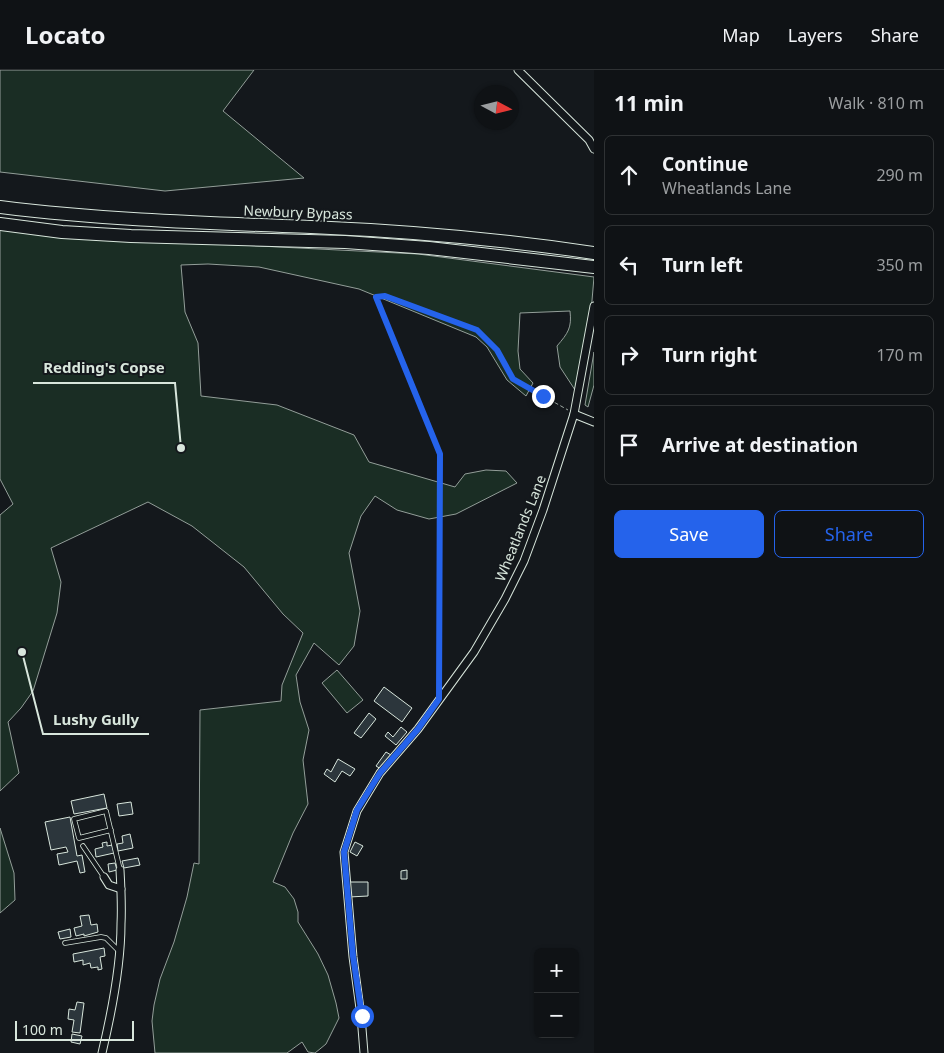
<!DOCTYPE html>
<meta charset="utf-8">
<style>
body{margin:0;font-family:"Noto Sans",sans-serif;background:#181b1e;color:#f1f3f6}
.controls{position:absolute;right:15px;bottom:15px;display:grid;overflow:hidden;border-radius:8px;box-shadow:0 1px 4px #0004}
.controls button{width:45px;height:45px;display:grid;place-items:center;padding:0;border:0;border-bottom:1px solid #2f3234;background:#0f1215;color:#f1f3f6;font:25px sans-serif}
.compass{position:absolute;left:474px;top:15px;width:45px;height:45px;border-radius:50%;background:#0f1215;box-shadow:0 1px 4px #0004;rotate:97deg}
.scale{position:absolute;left:15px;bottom:12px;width:119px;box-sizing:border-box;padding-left:5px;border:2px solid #d8e6dc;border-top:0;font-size:14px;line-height:18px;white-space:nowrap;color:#d8e6dc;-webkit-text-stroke:4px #14181c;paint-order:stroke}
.stop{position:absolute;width:15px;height:15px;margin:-11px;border:4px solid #2563eb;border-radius:50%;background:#fff}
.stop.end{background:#2563eb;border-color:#fff;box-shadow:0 1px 5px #0008}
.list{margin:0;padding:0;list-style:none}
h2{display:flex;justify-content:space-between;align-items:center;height:65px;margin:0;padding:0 20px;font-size:21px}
h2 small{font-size:16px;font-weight:400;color:#9b9ea0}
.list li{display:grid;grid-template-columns:32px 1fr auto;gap:15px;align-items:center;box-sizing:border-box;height:80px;margin:0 10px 10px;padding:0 10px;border:1px solid #2f3234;border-radius:8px}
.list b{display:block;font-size:19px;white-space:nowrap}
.list p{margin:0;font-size:16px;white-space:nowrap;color:#9b9ea0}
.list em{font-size:16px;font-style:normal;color:#9b9ea0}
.actions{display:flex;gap:10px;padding:15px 20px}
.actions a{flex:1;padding:11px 0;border:1px solid #2563eb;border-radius:8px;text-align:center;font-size:18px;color:#2563eb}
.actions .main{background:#2563eb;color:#fff}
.icon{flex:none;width:28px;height:28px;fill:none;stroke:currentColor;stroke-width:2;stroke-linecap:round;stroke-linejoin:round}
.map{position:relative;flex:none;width:594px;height:983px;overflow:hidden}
header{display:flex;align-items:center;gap:30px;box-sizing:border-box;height:70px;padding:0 25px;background:#0f1215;border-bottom:1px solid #2f3234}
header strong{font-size:24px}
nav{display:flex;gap:28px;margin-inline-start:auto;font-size:18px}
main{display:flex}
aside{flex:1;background:#0f1215}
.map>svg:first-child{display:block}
.green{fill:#1a2d24;stroke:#939e99}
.building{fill:#2c363c;stroke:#d8e6dc}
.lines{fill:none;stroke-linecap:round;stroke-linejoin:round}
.lane-casing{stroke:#d8e6dc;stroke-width:5.5}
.street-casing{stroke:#d8e6dc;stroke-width:9}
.highway-casing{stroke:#d8e6dc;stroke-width:14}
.path{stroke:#9da8a2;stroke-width:1;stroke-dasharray:4 2.5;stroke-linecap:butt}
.lane{stroke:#14181c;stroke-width:4}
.street{stroke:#14181c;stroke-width:7}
.highway{stroke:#14181c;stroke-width:12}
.route{stroke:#2563eb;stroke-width:6}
.labels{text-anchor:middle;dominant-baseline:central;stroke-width:4;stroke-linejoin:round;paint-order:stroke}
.street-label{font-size:14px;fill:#d8e6dc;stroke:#14181c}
.leader{fill:none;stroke:#d8e6dc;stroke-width:2}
.callout-dot{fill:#d8e6dc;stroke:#14181c;stroke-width:2}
.callout-label{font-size:15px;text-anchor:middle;font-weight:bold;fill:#d8e6dc;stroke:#14181c;stroke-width:4;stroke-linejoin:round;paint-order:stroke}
</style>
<header>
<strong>Locato</strong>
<nav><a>Map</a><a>Layers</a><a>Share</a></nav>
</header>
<main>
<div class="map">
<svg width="594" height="983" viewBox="0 0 594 983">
<rect width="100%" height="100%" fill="#14181c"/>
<g class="green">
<polygon points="0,0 254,0 223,41 304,108 165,121 0,102"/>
<path d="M0 158 159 171 418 184 594 207 591 242 577 323 560 297 557 276C568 263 572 258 570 241L520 243 518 281 520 299 533 313 526 326 507 310 487 277 476 267 359 219 259 197 208 194 181 195 185 242 198 273 201 326 277 335 354 365 369 392 455 417 465 404 486 400 506 401 517 413 456 444 429 449 397 440 375 426 361 446 349 483 360 541 354 576 339 595 314 573 296 605 300 632 309 660 303 690 308 734 293 763 273 812 285 817 294 829 298 842V852L318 884 328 905 336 933 339 948 326 974 315 983 308 982 302 972 287 983H155L152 951 154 935 160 909 174 872 187 827 194 793 199 794 200 640 281 631 282 615 303 563 283 544 244 497 192 456 148 432 51 478 61 512 57 543 33 621 21 638 8 652 19 703 0 721V445L13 434 0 409Z"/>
<polygon points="594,282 594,315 588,337 585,335"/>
<polygon points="337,600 363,630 347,643 322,613"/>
<polygon points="0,758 14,803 15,830 0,843"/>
</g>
<g class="building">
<polygon points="384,617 412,638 402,652 374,631"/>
<polygon points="369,643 376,649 361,668 354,663"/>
<polygon points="401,657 407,662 396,675 385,666 388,662 393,667"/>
<polygon points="386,682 391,685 381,699 376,696"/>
<polygon points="338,689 355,699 350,706 342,701 335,712 324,704 327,699 331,702"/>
<polygon points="104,724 107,738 74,744 71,731"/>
<polygon points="131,732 133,744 119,746 117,734"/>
<polygon points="70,747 77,786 82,785 85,802 80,803 77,791 59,795 57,784 68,782 66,777 51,780 45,752"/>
<polygon points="130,764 133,778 118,781 117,774 123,773 122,766"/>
<polygon points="107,772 107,776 112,775 114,783 96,787 95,779 103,777 102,773"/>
<polygon points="355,772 363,776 357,786 350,782"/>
<polygon points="138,788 140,795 124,798 122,791"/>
<polygon points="115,793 117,800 109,802 108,794"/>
<polygon points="407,800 407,809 401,809 401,801"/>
<polygon points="349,812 368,812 368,826 349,827"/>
<polygon points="89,845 91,855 97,854 98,862 84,866 84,864 76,866 74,858 82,856 80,846"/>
<polygon points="70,859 71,867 60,869 58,862"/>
<polygon points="104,878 105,886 100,887 102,899 98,900 98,897 91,898 90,893 83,895 83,890 74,892 73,884"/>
<polygon points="77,932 84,933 80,963 72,962 74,950 68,949 69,939 75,940"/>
<polygon points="72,964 82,966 80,974 71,972"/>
</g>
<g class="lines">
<defs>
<g id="lane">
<polyline points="111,760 79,768 74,749 106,741 120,800"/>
<polyline points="83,776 104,807"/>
<polyline points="65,873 101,867 106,868 119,881"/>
</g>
<g id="street">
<polyline points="518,0 589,70 594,79"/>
<polyline points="574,344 594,352"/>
<polyline points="104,807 109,815 121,819"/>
<path d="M102 983C112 941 121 896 121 854 122 836 121 818 120 800"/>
<polyline points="364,983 361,946 353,887 344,782 357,741 380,703 418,659 474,582 505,529 524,491 543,440 574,344 594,236"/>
</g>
<g id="highway">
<path d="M0 137C103 150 207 153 311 157 405 161 500 169 594 183"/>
<polyline points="0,154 62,162 131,166 345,172 429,178 594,197"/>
</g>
</defs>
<use href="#lane" class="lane-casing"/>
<use href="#street" class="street-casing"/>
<use href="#highway" class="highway-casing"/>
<polyline class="path" points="439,616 440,384 376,227 385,227 477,260 497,280 513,309 568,340"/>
<use href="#lane" class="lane"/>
<use href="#street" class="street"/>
<use href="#highway" class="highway"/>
</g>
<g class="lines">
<polyline class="route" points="362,946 353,886 344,782 357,740 380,703 418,659 439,629 440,384 376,227 385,226 477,260 497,280 513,309 543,326"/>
</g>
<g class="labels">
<g class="street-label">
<text transform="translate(298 142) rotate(2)">Newbury Bypass</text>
<text transform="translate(520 458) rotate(-68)">Wheatlands Lane</text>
</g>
</g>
<path class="leader" d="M181 378L175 313H33M22 582L43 664H149"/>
<g class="callout-dot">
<circle cx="181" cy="378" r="5"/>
<circle cx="22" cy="582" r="5"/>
</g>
<g class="callout-label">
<text x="104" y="303">Redding's Copse</text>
<text x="96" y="655">Lushy Gully</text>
</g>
</svg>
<div class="controls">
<button>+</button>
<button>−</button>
</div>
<svg class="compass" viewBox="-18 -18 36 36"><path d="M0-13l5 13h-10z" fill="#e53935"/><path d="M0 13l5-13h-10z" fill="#9b9ea0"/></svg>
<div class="scale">100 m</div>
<div class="stop" style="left:362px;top:946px"></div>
<div class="stop end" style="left:543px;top:326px"></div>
</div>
<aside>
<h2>11 min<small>Walk · 810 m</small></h2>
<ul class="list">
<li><svg class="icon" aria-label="ahead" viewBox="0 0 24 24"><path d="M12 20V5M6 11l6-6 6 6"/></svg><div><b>Continue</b><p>Wheatlands Lane</p></div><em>290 m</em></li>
<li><svg class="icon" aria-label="left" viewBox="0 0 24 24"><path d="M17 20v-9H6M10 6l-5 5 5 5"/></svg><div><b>Turn left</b></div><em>350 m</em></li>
<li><svg class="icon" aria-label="right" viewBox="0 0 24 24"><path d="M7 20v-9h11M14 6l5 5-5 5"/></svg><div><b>Turn right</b></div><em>170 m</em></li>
<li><svg class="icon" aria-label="arrive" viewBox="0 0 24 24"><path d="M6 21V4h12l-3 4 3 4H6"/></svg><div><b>Arrive at destination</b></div></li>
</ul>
<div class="actions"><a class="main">Save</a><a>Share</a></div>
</aside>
</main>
